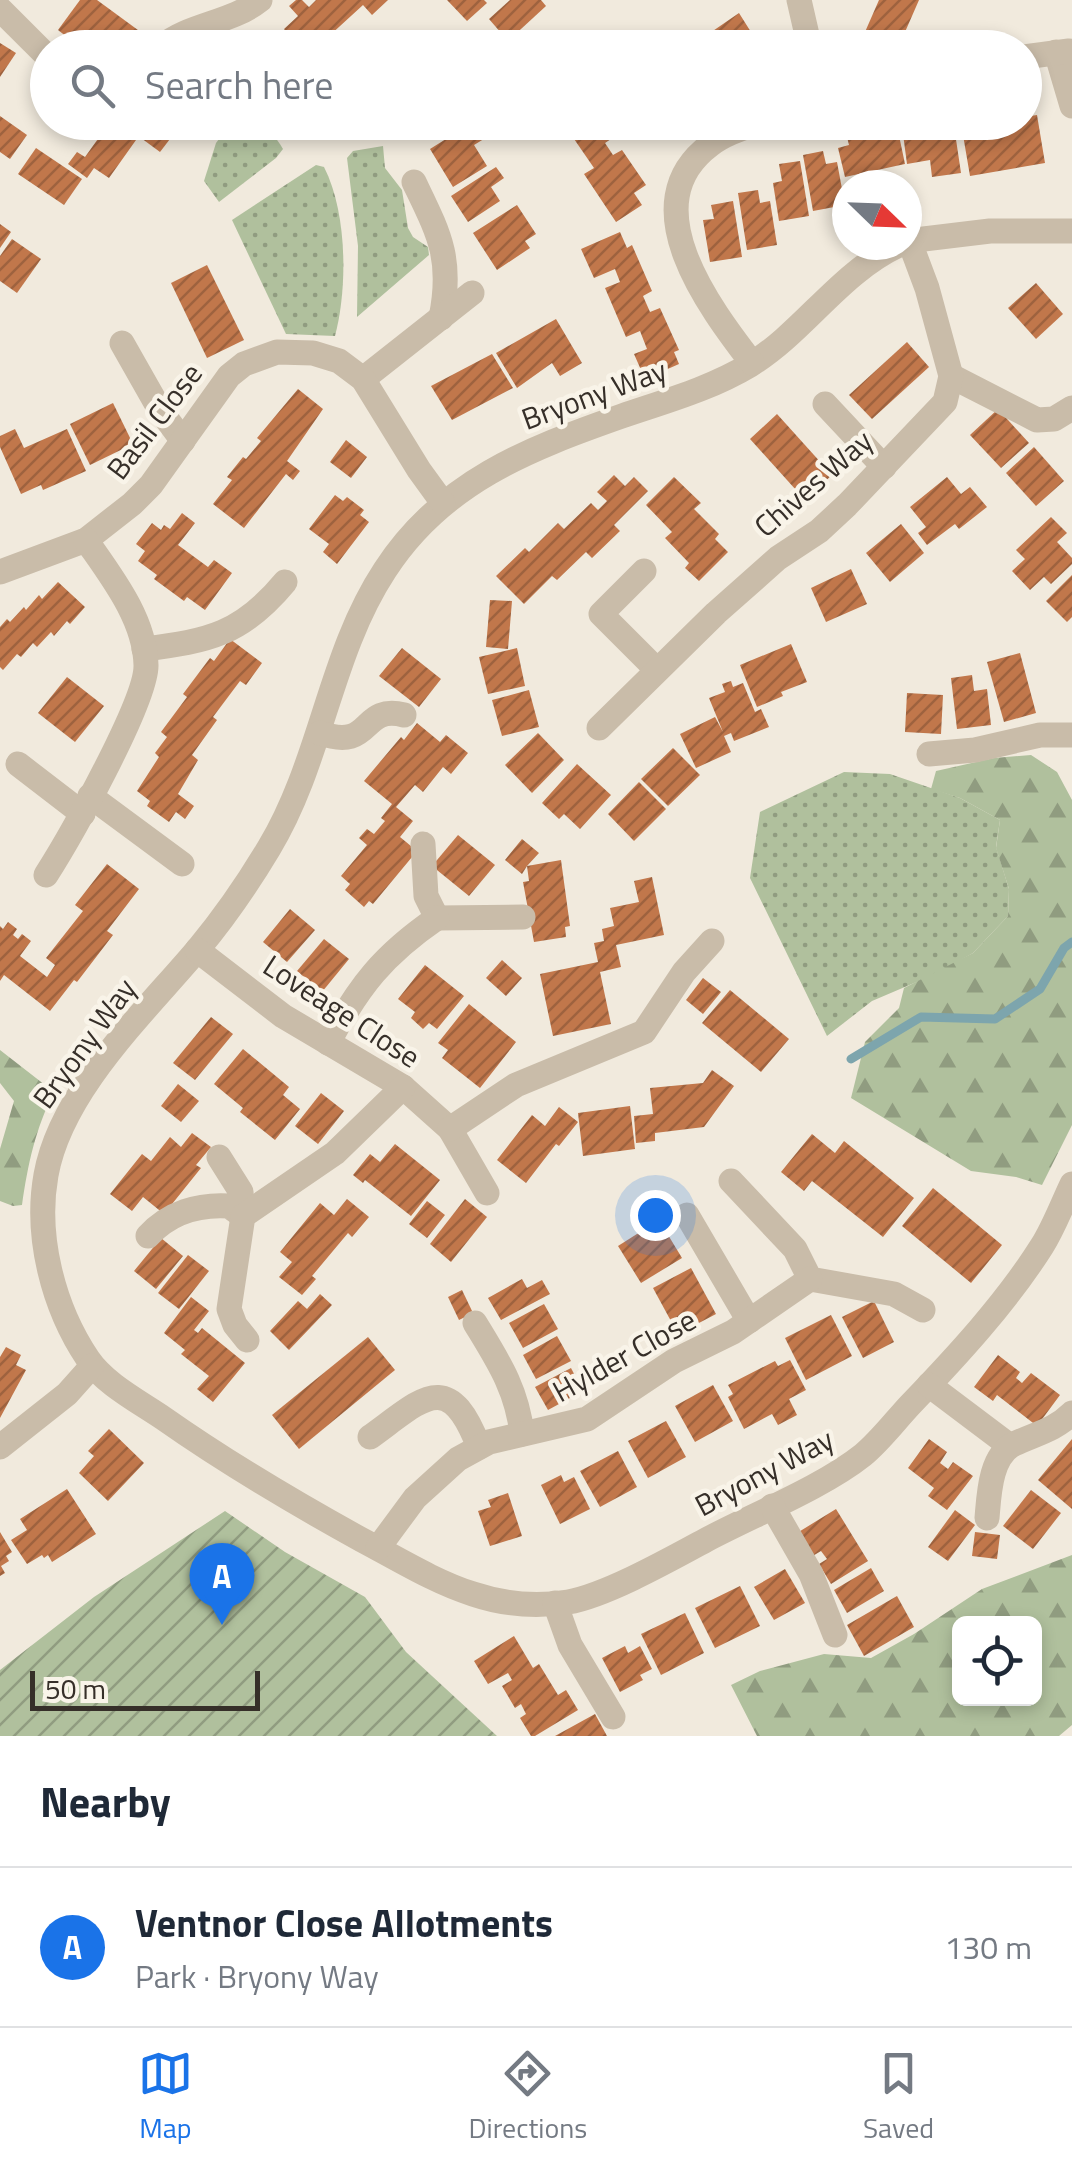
<!DOCTYPE html>
<meta charset="utf-8">
<style>
body{margin:0;font-family:"Titillium Web",sans-serif;background:#f2f2f3;color:#1f2937}
.controls{position:absolute;right:30px;bottom:30px;display:grid;overflow:hidden;border-radius:15px;box-shadow:0 5px 15px #0003}
.controls button{width:90px;height:90px;display:grid;place-items:center;padding:0;border:0;border-bottom:2px solid #e0e1e3;background:#fff;color:#1f2937;font:50px sans-serif}
.compass{position:absolute;left:832px;top:170px;width:90px;height:90px;border-radius:50%;background:#fff;box-shadow:0 5px 15px #0003;rotate:113deg}
.scale{position:absolute;left:30px;bottom:25px;width:230px;box-sizing:border-box;padding-left:10px;border:5px solid #362f29;border-top:0;font-size:28px;line-height:35px;white-space:nowrap;color:#362f29;-webkit-text-stroke:8px #f9f4e9;paint-order:stroke}
.you{position:absolute;left:655px;top:1215px;width:35px;height:35px;margin:-25px;border:8px solid #fff;border-radius:50%;background:#1a73e8;box-shadow:0 0 0 15px #1a73e833}
.badge{display:grid;place-items:center;width:65px;height:65px;border-radius:50%;background:#1a73e8;color:#fff;font-size:32px;font-weight:700}
.pin{position:absolute;translate:-50% -82px;filter:drop-shadow(0 2px 5px #0008)}
.pin::after{content:'';position:absolute;top:52px;width:35px;height:30px;background:inherit;clip-path:polygon(0 0,100% 0,50% 100%)}
.list{margin:0;padding:0;list-style:none}
h2{display:flex;justify-content:space-between;align-items:center;height:130px;margin:0;padding:0 40px;font-size:42px}
h2 small{font-size:32px;font-weight:400;color:#747a83}
.list li{display:grid;grid-template-columns:65px 1fr auto;gap:30px;align-items:center;box-sizing:border-box;height:160px;padding:0 40px;border-top:2px solid #e0e1e3}
.list b{display:block;font-size:38px;white-space:nowrap}
.list p{margin:0;font-size:32px;white-space:nowrap;color:#747a83}
.list em{font-size:32px;font-style:normal;color:#747a83}
.icon{flex:none;width:55px;height:55px;fill:none;stroke:currentColor;stroke-width:2;stroke-linecap:round;stroke-linejoin:round}
.map{position:relative;flex:none;width:1072px;height:1736px;overflow:hidden}
.search{position:absolute;background:#fff;box-shadow:0 5px 15px #0003;left:30px;right:30px;top:30px;height:110px;display:flex;align-items:center;gap:25px;box-sizing:border-box;padding:0 35px;border-radius:55px;color:#747a83;font-size:38px}
.sheet{height:290px;background:#fff}
nav{display:flex;justify-content:space-around;align-items:center;box-sizing:border-box;height:140px;border-top:2px solid #e0e1e3;background:#fff;font-size:28px;color:#747a83}
nav a{display:grid;justify-items:center;gap:5px}
nav .on{color:#1a73e8}
.map>svg:first-child{display:block}
.grass{fill:url(#grass-dots)}
.forest{fill:url(#forest-firs);fill-rule:evenodd}
.garden{fill:url(#garden-furrows)}
.lines{fill:none;stroke-linecap:round;stroke-linejoin:round}
.stream{stroke:#7da5ad;stroke-width:9}
.building{fill:url(#building-hatch)}
.minor{stroke:#c9bca9;stroke-width:25}
.labels{text-anchor:middle;dominant-baseline:central;stroke-width:9;stroke-linejoin:round;paint-order:stroke}
.street-label{font-size:30px;fill:#362f29;stroke:#f9f4e9}
</style>
<div class="map">
<svg width="1072" height="1736" viewBox="0 0 1072 1736">
<defs>
<pattern id="grass-dots" width="8" height="8" patternUnits="userSpaceOnUse" patternTransform="scale(2.5)"><rect width="8" height="8" fill="#b0c09d"/><path d="M2 2h.1M6 6h.1" fill="none" stroke="#909c80" stroke-width="1.8" stroke-linecap="round"/></pattern>
<pattern id="forest-firs" width="22" height="20" patternUnits="userSpaceOnUse" patternTransform="scale(2.5)"><rect width="22" height="20" fill="#b0c09d"/><path d="M5 1l3.5 6h-7zM16 11l3.5 6h-7z" fill="#909c80"/></pattern>
<pattern id="garden-furrows" width="10" height="10" patternUnits="userSpaceOnUse" patternTransform="scale(2.5)"><rect width="10" height="10" fill="#b0c09d"/><path d="M-1 1l2-2M0 10L10 0M9 11l2-2" fill="none" stroke="#909c80"/></pattern>
<pattern id="building-hatch" width="6" height="6" patternUnits="userSpaceOnUse" patternTransform="scale(2.5)"><rect width="6" height="6" fill="#c1774b"/><path d="M-1 1l2-2M0 6l6-6M5 7l2-2" fill="none" stroke="#9e623e"/></pattern>
</defs>
<rect width="100%" height="100%" fill="#f1eadd"/>
<g class="grass">
<path d="M231 123C253 122 272 128 283 149L276 158 219 202 204 181 216 143Z"/>
<polygon points="383,146 385,168 402,190 408,228 413,237 428,247 429,255 357,317 358,246 347,158 353,151"/>
<path d="M316 165 324 167C347 212 348 287 335 336L286 334 232 220Z"/>
<polygon points="844,772 890,774 960,798 1000,820 996,847 1009,889 1008,916 973,953 940,972 872,1001 827,1036 750,878 760,812"/>
</g>
<g class="forest">
<polygon points="1031,755 1057,772 1072,800 1072,1125 1042,1185 1016,1177 971,1171 851,1098 865,1042 899,1008 904,988 973,953 1008,916 1009,889 996,848 1000,820 960,798 931,789 936,771 994,758"/>
<path d="M0 1050 54 1092C35 1130 28 1164 22 1205L13 1206 0 1201V1149L14 1101 0 1083Z"/>
<path d="M1072 1555V1725L1059 1736H757L731 1685 760 1671 824 1654 871 1658 914 1634 982 1589ZM960 1624H1034V1698H960Z"/>
</g>
<polygon class="garden" points="225,1511 285,1552 365,1597 406,1652 497,1736 0,1736 0,1670 94,1597"/>
<g class="lines">
<polyline class="stream" points="851,1059 921,1017 995,1019 1040,989 1064,948 1072,942"/>
</g>
<g class="building">
<polygon points="80,0 97,0 142,33 131,48 81,48 58,30"/>
<polygon points="296,0 302,0 309,7 316,0 388,0 372,15 363,5 316,48 271,48 287,33 284,29 298,16 289,6"/>
<polygon points="447,0 484,0 487,3 467,21"/>
<polygon points="510,0 541,0 546,6 508,41 489,19"/>
<polygon points="879,0 919,0 898,48 858,48"/>
<polygon points="739,13 761,48 688,48 707,35"/>
<polygon points="0,43 16,53 0,77"/>
<polygon points="1037,115 1045,163 970,176 963,135 978,133 976,125 1024,122 1024,117"/>
<polygon points="0,116 27,135 10,159 0,152"/>
<polygon points="110,122 126,122 141,133 109,178 94,168 87,178 68,164 77,152 85,157"/>
<polygon points="152,122 183,122 160,152 141,138"/>
<polygon points="473,122 485,122 492,134 474,145 487,166 453,187 430,149"/>
<polygon points="593,122 636,122 605,143 613,155 622,150 646,185 634,193 642,205 616,222 584,174 594,168 572,136"/>
<polygon points="897,126 905,164 845,177 838,148 849,145 847,137"/>
<polygon points="954,126 961,173 932,177 930,160 907,164 903,134"/>
<polygon points="36,148 82,179 64,205 18,174"/>
<polygon points="823,151 826,164 837,162 845,205 813,211 803,155"/>
<polygon points="800,161 809,216 779,221 773,183 782,181 779,164"/>
<polygon points="496,167 504,178 491,187 500,201 468,222 451,196"/>
<polygon points="758,190 760,203 770,201 777,245 747,250 738,193"/>
<polygon points="733,201 742,257 710,262 703,220 714,219 711,205"/>
<polygon points="517,205 536,234 525,241 530,248 497,270 473,233"/>
<polygon points="0,224 11,232 0,248"/>
<polygon points="620,232 627,248 632,245 652,291 643,296 650,312 660,308 679,350 674,352 679,364 645,379 634,354 647,349 640,331 626,337 605,288 620,282 615,269 594,278 581,249"/>
<polygon points="12,239 41,259 17,293 0,281 0,256"/>
<polygon points="207,265 244,340 207,358 171,283"/>
<polygon points="1036,283 1063,314 1036,339 1008,308"/>
<polygon points="556,319 582,363 560,376 552,363 517,388 496,353"/>
<polygon points="907,342 929,367 872,419 849,395"/>
<polygon points="492,354 513,388 452,420 431,386"/>
<polygon points="298,389 323,409 287,461 300,471 293,480 286,474 244,528 213,504 232,480 227,477 243,457 246,459 261,441 257,438"/>
<polygon points="113,403 133,444 90,465 70,424"/>
<polygon points="998,409 1029,443 1001,468 970,435"/>
<polygon points="777,414 832,475 805,500 750,439"/>
<polygon points="15,429 24,448 67,429 86,471 43,490 41,485 21,494 0,447 0,436"/>
<polygon points="346,440 367,457 351,478 330,462"/>
<polygon points="1034,447 1064,481 1036,506 1006,473"/>
<polygon points="614,475 625,486 634,477 648,491 614,525 620,531 592,558 586,552 557,580 552,576 524,604 496,576 525,548 529,552 558,523 564,529 591,503 598,510 607,501 597,492"/>
<polygon points="674,477 701,503 694,509 719,534 715,539 728,552 699,581 685,568 689,563 665,538 672,532 646,505"/>
<polygon points="947,477 961,494 970,487 987,507 959,529 955,524 927,545 918,533 926,527 910,507"/>
<polygon points="335,495 343,501 347,497 364,510 360,515 369,522 337,564 323,552 329,544 309,529"/>
<polygon points="182,513 195,523 178,545 208,567 214,560 232,573 205,610 187,597 184,601 154,579 157,575 138,561 145,551 136,544 152,523 161,530 164,525 170,529"/>
<polygon points="1051,517 1067,533 1057,542 1072,558 1072,564 1051,584 1044,577 1030,590 1012,571 1025,559 1016,550"/>
<polygon points="901,524 924,553 890,582 866,553"/>
<polygon points="851,569 867,604 826,622 811,588"/>
<polygon points="1072,575 1072,617 1067,622 1046,601"/>
<polygon points="58,582 85,607 70,624 67,621 54,636 51,632 37,647 33,643 21,657 17,654 3,670 0,667 0,627 7,619 10,622 24,607 26,610 39,595 42,599"/>
<polygon points="490,600 512,601 508,649 486,647"/>
<polygon points="230,639 262,663 246,685 240,681 213,717 217,720 192,755 198,760 178,794 194,806 185,819 176,812 169,822 147,806 150,801 137,791 159,757 155,753 167,737 161,732 187,697 183,694 210,658 214,661"/>
<polygon points="791,644 807,682 781,692 783,696 757,707 740,665"/>
<polygon points="402,648 441,679 419,707 379,676"/>
<polygon points="517,648 525,686 488,694 479,657"/>
<polygon points="1020,653 1036,713 1004,722 987,662"/>
<polygon points="972,675 974,691 987,689 991,725 957,729 951,678"/>
<polygon points="67,677 104,706 75,742 38,713"/>
<polygon points="731,681 733,687 743,683 755,712 761,709 769,727 734,741 731,733 724,736 731,752 696,768 680,734 715,717 723,732 709,698 725,692 722,684"/>
<polygon points="529,690 539,727 502,736 492,700"/>
<polygon points="907,693 943,695 941,734 905,732"/>
<polygon points="417,723 440,742 446,735 468,753 451,774 443,767 423,792 415,785 396,807 413,821 400,837 417,851 373,904 369,901 364,907 345,890 350,884 341,876 367,845 359,838 367,829 374,834 385,821 381,818 392,804 364,781 401,737 404,740"/>
<polygon points="538,733 564,760 532,793 505,765"/>
<polygon points="673,748 700,775 668,806 641,779"/>
<polygon points="577,764 611,795 580,829 564,814 559,819 542,803"/>
<polygon points="639,782 666,809 634,841 608,814"/>
<polygon points="458,835 495,865 469,896 432,866"/>
<polygon points="522,839 539,853 527,866 561,860 570,926 565,927 566,937 534,942 523,882 529,881 527,866 522,874 505,860"/>
<polygon points="107,864 139,889 107,931 113,935 77,982 74,980 50,1011 4,975 0,981 0,926 3,929 8,922 17,929 13,935 18,939 22,934 31,941 20,956 47,977 55,965 46,958 83,911 75,905"/>
<polygon points="652,877 664,935 616,945 621,967 600,972 611,1024 553,1036 540,974 598,962 594,943 604,941 602,929 614,926 610,908 639,902 634,881"/>
<polygon points="290,909 315,930 287,962 263,942"/>
<polygon points="324,939 349,959 322,992 297,971"/>
<polygon points="502,960 522,978 506,996 486,978"/>
<polygon points="425,965 464,996 437,1029 429,1023 423,1029 411,1018 415,1012 398,999"/>
<polygon points="703,978 721,992 703,1014 686,1000"/>
<polygon points="730,990 789,1039 761,1072 702,1023"/>
<polygon points="469,1004 516,1042 480,1088 442,1058 448,1050 438,1043"/>
<polygon points="211,1017 233,1034 195,1080 173,1063"/>
<polygon points="243,1049 289,1087 283,1095 300,1109 275,1140 240,1112 243,1108 214,1084"/>
<polygon points="712,1070 734,1086 704,1127 655,1133 655,1141 636,1143 634,1116 653,1114 650,1088 703,1083"/>
<polygon points="178,1084 199,1101 181,1122 161,1106"/>
<polygon points="321,1093 344,1111 318,1144 295,1126"/>
<polygon points="630,1106 635,1149 583,1156 578,1113"/>
<polygon points="559,1107 578,1122 559,1146 556,1144 526,1183 497,1160 532,1115 545,1126"/>
<polygon points="192,1133 211,1147 196,1165 201,1168 164,1214 143,1197 132,1211 110,1194 142,1154 151,1161 170,1137 181,1147"/>
<polygon points="812,1134 835,1153 844,1141 914,1198 883,1237 812,1181 804,1191 781,1172"/>
<polygon points="395,1144 440,1180 411,1216 365,1180 363,1183 353,1175 370,1154 380,1162"/>
<polygon points="933,1188 1002,1245 971,1283 902,1226"/>
<polygon points="347,1199 369,1217 352,1237 348,1233 312,1276 316,1279 302,1295 279,1277 292,1262 280,1252 320,1203 334,1215"/>
<polygon points="465,1199 487,1217 451,1262 430,1244"/>
<polygon points="427,1201 445,1215 427,1238 409,1224"/>
<polygon points="659,1220 682,1258 641,1283 618,1246"/>
<polygon points="161,1238 183,1256 156,1289 134,1271"/>
<polygon points="188,1255 209,1271 179,1309 158,1293"/>
<polygon points="691,1268 716,1314 678,1334 653,1288"/>
<polygon points="522,1279 527,1288 542,1280 550,1294 501,1320 488,1298"/>
<polygon points="462,1290 473,1313 459,1320 448,1297"/>
<polygon points="320,1294 332,1305 289,1350 270,1331 298,1301 307,1309"/>
<polygon points="191,1297 209,1311 194,1330 198,1333 202,1328 245,1363 213,1402 197,1389 209,1376 181,1354 185,1350 164,1333"/>
<polygon points="874,1301 894,1342 863,1358 842,1317"/>
<polygon points="544,1304 558,1329 523,1348 509,1323"/>
<polygon points="831,1315 852,1356 806,1380 785,1338"/>
<polygon points="557,1336 571,1361 536,1379 523,1355"/>
<polygon points="368,1337 395,1370 299,1449 272,1415"/>
<polygon points="6,1347 21,1355 16,1365 26,1370 0,1418 0,1357"/>
<polygon points="998,1355 1020,1372 1016,1378 1022,1383 1031,1373 1060,1395 1037,1426 997,1395 993,1401 974,1387"/>
<polygon points="790,1360 806,1390 789,1399 797,1415 778,1425 772,1414 744,1429 728,1397 733,1394 728,1385 775,1361 778,1366"/>
<polygon points="571,1368 583,1391 548,1410 535,1387"/>
<polygon points="713,1385 733,1421 695,1442 675,1406"/>
<polygon points="666,1421 686,1457 648,1478 628,1441"/>
<polygon points="109,1429 144,1463 108,1501 79,1473 94,1456 88,1451"/>
<polygon points="929,1439 947,1452 940,1463 948,1469 953,1462 973,1476 947,1510 928,1496 934,1488 908,1468"/>
<polygon points="1072,1439 1072,1509 1038,1480"/>
<polygon points="618,1451 637,1487 600,1507 580,1471"/>
<polygon points="561,1475 564,1482 574,1477 590,1509 560,1524 541,1485"/>
<polygon points="67,1489 96,1534 52,1562 48,1555 44,1558 42,1555 27,1564 11,1540 27,1530 20,1519"/>
<polygon points="1031,1490 1061,1513 1033,1549 1003,1526"/>
<polygon points="508,1493 522,1536 490,1546 478,1511 491,1507 488,1500"/>
<polygon points="836,1509 868,1561 831,1584 819,1564 827,1559 821,1551 811,1557 797,1533"/>
<polygon points="955,1510 975,1525 948,1561 928,1547"/>
<polygon points="0,1532 12,1552 6,1556 9,1561 1,1566 5,1573 0,1576"/>
<polygon points="975,1532 1000,1535 997,1559 972,1556"/>
<polygon points="871,1568 884,1591 847,1613 834,1590"/>
<polygon points="785,1569 805,1603 774,1620 754,1587"/>
<polygon points="740,1586 760,1626 715,1648 695,1608"/>
<polygon points="897,1596 914,1627 864,1656 847,1625"/>
<polygon points="685,1613 704,1653 661,1675 641,1634"/>
<polygon points="514,1636 533,1668 539,1664 558,1695 566,1690 578,1710 535,1736 531,1736 520,1718 526,1714 521,1704 515,1708 502,1686 512,1680 508,1673 488,1684 474,1661"/>
<polygon points="625,1646 628,1653 640,1646 652,1669 640,1675 643,1680 620,1692 602,1658"/>
<polygon points="595,1714 607,1736 555,1736"/>
</g>
<g class="lines">
<g class="minor">
<polyline points="799,0 810,48"/>
<polyline points="0,9 48,57"/>
<path d="M160 48C190 23 230 24 260 0"/>
<polyline points="1056,52 1072,106"/>
<polyline points="1024,57 1069,51"/>
<path d="M414 182C439 234 453 258 441 318"/>
<polyline points="907,241 990,231 1072,231"/>
<path d="M899 245C839 273 805 331 750 365 710 389 666 401 622 416 528 449 442 482 385 570 329 655 322 760 269 848 248 883 224 918 198 949 144 1013 61 1091 46 1175 35 1236 53 1307 88 1359 105 1384 138 1401 163 1418 227 1463 293 1502 362 1540 398 1559 435 1582 473 1594 503 1604 537 1607 568 1602 605 1596 671 1559 706 1540 753 1515 823 1487 863 1455 880 1441 895 1421 910 1405 957 1356 1006 1303 1042 1246 1054 1227 1062 1205 1072 1184"/>
<polyline points="122,343 160,410 183,441"/>
<path d="M752 363C709 307 631 204 710 145 724 134 743 128 760 122"/>
<polyline points="951,376 1037,420 1054,419 1072,408"/>
<polyline points="363,379 472,293"/>
<polyline points="825,404 884,467"/>
<polyline points="644,571 601,614 657,670"/>
<polyline points="0,572 86,540 132,504 151,485 229,376 244,364 277,352 313,353 339,361 363,379 419,470 443,503"/>
<path d="M144 649C209 641 242 634 285 582"/>
<polyline points="599,728 716,613 778,558 819,531 847,505 945,402 951,376 927,288 909,240"/>
<path d="M320 733C374 752 359 704 404 715"/>
<polyline points="929,754 975,750 1040,735 1072,735"/>
<polyline points="18,764 83,814"/>
<polyline points="90,796 182,864"/>
<polyline points="423,844 426,896 437,918 523,917"/>
<path d="M46 875C69 839 147 701 146 665 145 619 111 576 86 540"/>
<polyline points="197,950 283,1016 403,1087 450,1129 487,1193"/>
<path d="M328 1043C359 986 383 955 437 918"/>
<polyline points="450,1129 516,1085 644,1032 684,972 712,941"/>
<polyline points="731,1181 795,1249 810,1279 894,1294 923,1310"/>
<polyline points="687,1215 749,1321"/>
<path d="M148 1236C169 1213 198 1204 229 1206L243 1216 241 1192 219 1157"/>
<path d="M475 1323C498 1361 517 1389 522 1434"/>
<polyline points="247,1340 235,1325 229,1309 243,1216 335,1153 403,1087"/>
<polyline points="929,1385 1010,1446"/>
<path d="M370 1437C423 1399 448 1367 479 1447"/>
<polyline points="0,1447 67,1394 92,1366"/>
<polyline points="772,1506 811,1574 835,1635"/>
<path d="M987 1518C989 1495 990 1456 1014 1444 1035 1434 1055 1430 1072 1413"/>
<polyline points="378,1548 415,1498 458,1459 489,1442 587,1419 674,1361 733,1332 810,1279"/>
<polyline points="555,1603 570,1645 613,1717"/>
</g>
</g>
<g class="labels">
<g class="street-label">
<text transform="translate(594 394) rotate(-20)">Bryony Way</text>
<text transform="translate(154 421) rotate(-53)">Basil Close</text>
<text transform="translate(813 483) rotate(-41)">Chives Way</text>
<text transform="translate(342 1011) rotate(33)">Loveage Close</text>
<text transform="translate(84 1043) rotate(-54)">Bryony Way</text>
<text transform="translate(624 1355) rotate(-29)">Hylder Close</text>
<text transform="translate(764 1472) rotate(-28)">Bryony Way</text>
</g>
</g>
</svg>
<div class="controls">
<button><svg class="icon" aria-label="locate" viewBox="0 0 24 24"><circle cx="12" cy="12" r="6"/><path d="M12 2v4M12 18v4M2 12h4M18 12h4"/></svg></button>
</div>
<svg class="compass" viewBox="-18 -18 36 36"><path d="M0-13l5 13h-10z" fill="#e53935"/><path d="M0 13l5-13h-10z" fill="#747a83"/></svg>
<div class="scale">50 m</div>
<div class="you"></div>
<div class="pin badge" style="left:222px;top:1625px">A</div>
<div class="search"><svg class="icon" aria-label="search" viewBox="0 0 24 24"><circle cx="10" cy="10" r="6"/><path d="M15 15l6 6"/></svg>Search here</div>
</div>
<section class="sheet">
<h2>Nearby<small></small></h2>
<ul class="list">
<li><span class="badge">A</span><div><b>Ventnor Close Allotments</b><p>Park · Bryony Way</p></div><em>130 m</em></li>
</ul>
</section>
<nav>
<a class="on"><svg class="icon" aria-label="map" viewBox="0 0 24 24"><path d="M3 6l6-2 6 2 6-2v14l-6 2-6-2-6 2zM9 4v14M15 6v14"/></svg>Map</a>
<a><svg class="icon" aria-label="directions" viewBox="0 0 24 24"><path d="M12 3l9 9-9 9-9-9zM9 14v-3h6M13 9l2 2-2 2"/></svg>Directions</a>
<a><svg class="icon" aria-label="saved" viewBox="0 0 24 24"><path d="M7 4h10v16l-5-4-5 4z"/></svg>Saved</a>
</nav>
